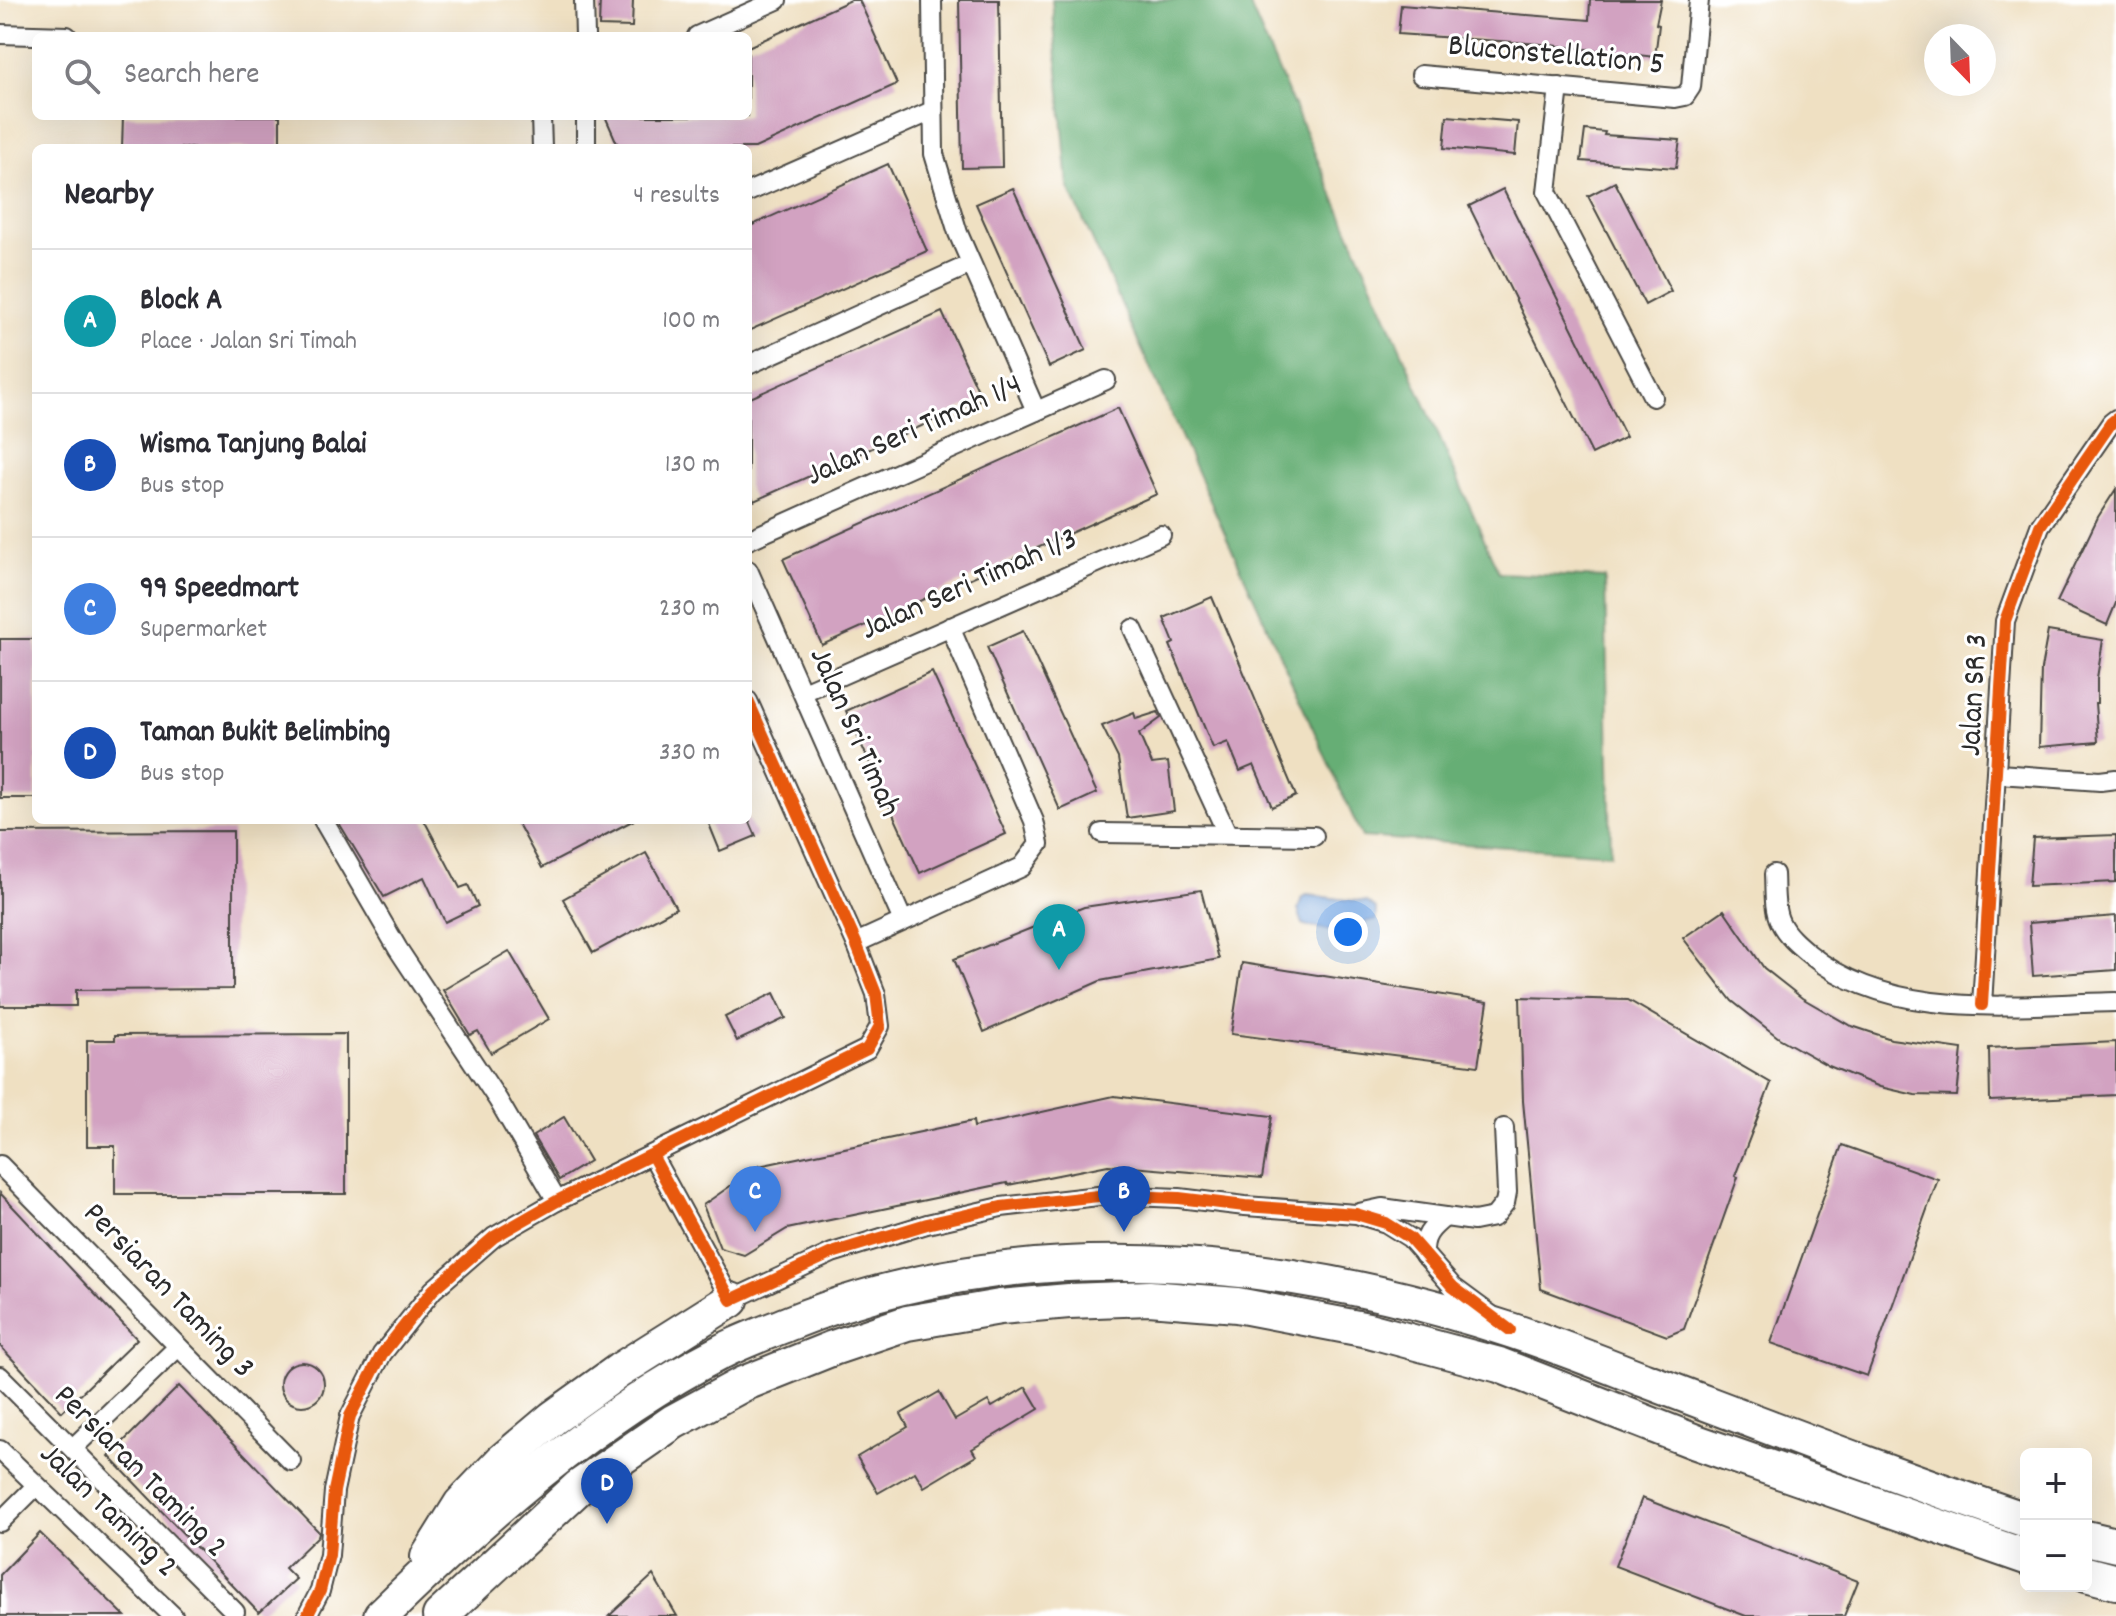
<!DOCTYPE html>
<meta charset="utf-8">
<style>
body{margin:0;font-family:Dekko,sans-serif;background:#f7f7f7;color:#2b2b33}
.controls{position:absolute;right:24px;bottom:24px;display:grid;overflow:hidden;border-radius:12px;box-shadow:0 8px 32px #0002}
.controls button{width:72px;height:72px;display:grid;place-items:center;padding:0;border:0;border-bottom:2px solid #e1e1e2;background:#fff;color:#2b2b33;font:40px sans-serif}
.compass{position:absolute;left:1924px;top:24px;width:72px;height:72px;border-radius:50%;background:#fff;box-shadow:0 8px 32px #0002;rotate:157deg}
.you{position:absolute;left:1348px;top:932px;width:28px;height:28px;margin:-20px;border:6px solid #fff;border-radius:50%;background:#1a73e8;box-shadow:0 0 0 12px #1a73e833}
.badge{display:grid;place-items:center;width:52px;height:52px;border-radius:50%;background:#b5179e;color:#fff;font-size:26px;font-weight:700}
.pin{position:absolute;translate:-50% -66px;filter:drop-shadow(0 2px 4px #0008)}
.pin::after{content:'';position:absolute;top:42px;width:28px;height:24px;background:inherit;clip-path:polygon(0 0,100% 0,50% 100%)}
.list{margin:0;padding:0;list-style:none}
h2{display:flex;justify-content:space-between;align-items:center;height:104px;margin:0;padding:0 32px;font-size:34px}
h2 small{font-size:26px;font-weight:400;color:#7c7c81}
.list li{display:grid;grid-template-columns:52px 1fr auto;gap:24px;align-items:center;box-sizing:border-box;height:144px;padding:0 32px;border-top:2px solid #e1e1e2}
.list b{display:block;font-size:30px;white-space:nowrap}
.list p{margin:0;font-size:26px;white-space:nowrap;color:#7c7c81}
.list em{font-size:26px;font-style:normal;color:#7c7c81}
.icon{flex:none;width:44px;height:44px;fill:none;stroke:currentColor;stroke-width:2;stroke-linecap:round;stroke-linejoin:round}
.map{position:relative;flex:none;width:2116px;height:1616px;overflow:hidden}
.search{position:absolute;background:#fff;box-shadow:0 8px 32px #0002;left:32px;top:32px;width:720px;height:88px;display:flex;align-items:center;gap:20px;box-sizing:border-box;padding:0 28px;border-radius:12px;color:#7c7c81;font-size:30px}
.panel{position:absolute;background:#fff;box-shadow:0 8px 32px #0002;left:32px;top:144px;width:720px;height:680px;border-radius:12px}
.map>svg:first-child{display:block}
.forest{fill:#66ae75;stroke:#486c50;stroke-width:2}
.water{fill:#6d9ed7;stroke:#4c6481;stroke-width:2}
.building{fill:#d2a2c1}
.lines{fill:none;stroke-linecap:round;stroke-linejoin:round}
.street-casing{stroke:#484642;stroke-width:22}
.highway-casing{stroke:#484642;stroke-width:38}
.street{stroke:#fff;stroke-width:18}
.highway{stroke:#fff;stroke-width:34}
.cycleway-casing{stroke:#fff;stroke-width:17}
.cycleway{stroke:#e8590c;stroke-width:12}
.labels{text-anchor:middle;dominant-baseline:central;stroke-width:6;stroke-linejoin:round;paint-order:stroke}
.street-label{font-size:32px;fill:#2b2b2b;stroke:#fff}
</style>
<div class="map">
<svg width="2116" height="1616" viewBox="0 0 2116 1616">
<rect width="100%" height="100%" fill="#fff"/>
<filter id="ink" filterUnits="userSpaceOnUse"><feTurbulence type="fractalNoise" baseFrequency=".0125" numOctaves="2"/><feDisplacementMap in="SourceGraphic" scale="16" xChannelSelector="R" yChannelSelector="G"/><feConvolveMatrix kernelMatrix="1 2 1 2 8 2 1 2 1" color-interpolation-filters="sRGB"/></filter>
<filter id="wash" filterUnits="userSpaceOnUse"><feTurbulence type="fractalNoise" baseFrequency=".006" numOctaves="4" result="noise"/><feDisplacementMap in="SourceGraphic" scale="32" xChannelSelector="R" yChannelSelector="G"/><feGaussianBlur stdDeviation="1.8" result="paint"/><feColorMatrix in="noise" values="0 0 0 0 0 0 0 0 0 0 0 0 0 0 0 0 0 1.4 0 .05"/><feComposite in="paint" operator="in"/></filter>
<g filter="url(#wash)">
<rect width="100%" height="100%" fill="#efe0c2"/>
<polygon class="forest" points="1052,0 1251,0 1250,6 1499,573 1605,578 1611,854 1362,837 1068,186"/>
<polygon class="water" points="1307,895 1367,902 1376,909 1376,921 1366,921 1364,928 1354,933 1310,927 1303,924 1298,910 1302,897"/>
<g id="blocks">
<g class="building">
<polygon points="600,0 633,0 632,27 599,26"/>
<polygon points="851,0 859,0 897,84 755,148 619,148 605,116 748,116 748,47"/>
<polygon points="959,0 999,0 1002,167 962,168"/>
<polygon points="1590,0 1661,0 1656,24 1659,25 1655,57 1541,44 1398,34 1401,5 1589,20"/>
<polygon points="123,116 280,116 280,148 122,148"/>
<polygon points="1447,116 1518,122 1515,155 1444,148"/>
<polygon points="1585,130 1605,132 1604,135 1680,140 1676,168 1581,161"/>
<polygon points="888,164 927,251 748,331 748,227"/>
<polygon points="1615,182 1671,291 1645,305 1588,196"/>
<polygon points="1013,188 1086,350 1049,367 976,204"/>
<polygon points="1503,189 1626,437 1592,454 1469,206"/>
<polygon points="942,312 982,399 754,501 748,488 748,399"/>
<polygon points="1118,408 1157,494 822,645 783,559"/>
<polygon points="2116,489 2116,603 2107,625 2057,602 2098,517"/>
<polygon points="1212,597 1296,796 1272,807 1254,765 1240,771 1228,742 1213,748 1170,645 1174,643 1164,618"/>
<polygon points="1023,631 1097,793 1060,810 987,647"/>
<polygon points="2048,631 2103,640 2097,678 2097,703 2095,703 2098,742 2039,747 2041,669"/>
<rect x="0" y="639" width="36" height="159"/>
<polygon points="932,672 1006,834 920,873 846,711"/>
<polygon points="1158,712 1161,718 1139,734 1152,764 1168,762 1174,811 1127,818 1118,758 1102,726 1134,713 1136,719"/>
<polygon points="345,820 424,820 460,888 468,885 478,906 445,922 424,877 384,897 339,823"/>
<polygon points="516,820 634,820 542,868"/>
<polygon points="719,820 749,820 756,836 720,851 709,824"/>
<polygon points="233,831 233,989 76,990 76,1006 0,1006 0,832"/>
<polygon points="2116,835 2116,882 2029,886 2033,838"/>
<polygon points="646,853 676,908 593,953 563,899"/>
<polygon points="1201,890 1219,959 1100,981 984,1032 954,959 1084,907"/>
<polygon points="1724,910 1764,968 1802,998 1849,1025 1891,1039 1962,1049 1957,1096 1915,1095 1880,1087 1829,1066 1779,1038 1732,1001 1683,938"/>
<polygon points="2116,916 2116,970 2033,976 2029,923"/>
<polygon points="509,951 549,1019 491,1053 478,1031 470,1035 443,990"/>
<polygon points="1242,963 1488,1002 1478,1066 1231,1034"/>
<polygon points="774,993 786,1018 737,1041 725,1017"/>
<polygon points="1520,997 1628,1000 1771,1083 1735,1176 1738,1177 1684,1329 1667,1336 1541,1289 1523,1101"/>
<polygon points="346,1034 346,1194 115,1194 115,1146 87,1146 87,1040 115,1040 115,1035"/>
<polygon points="2116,1042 2116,1095 1990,1101 1989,1048"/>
<polygon points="1114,1096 1272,1116 1262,1178 1108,1165 1008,1185 1007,1183 787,1229 744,1255 720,1248 703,1205 759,1166 973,1121 974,1127"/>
<polygon points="564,1117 590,1161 559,1180 533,1136"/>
<polygon points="1842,1145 1938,1179 1867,1376 1771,1343"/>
<polygon points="0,1193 137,1339 62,1412 0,1346"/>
<circle cx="302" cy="1384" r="22"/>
<polygon points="179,1386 319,1532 318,1536 285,1568 296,1579 259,1613 109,1456"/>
<polygon points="1026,1387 1039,1409 972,1449 976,1456 924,1487 915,1472 878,1493 857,1457 908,1427 901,1414 939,1392 955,1420 988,1401 992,1407"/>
<polygon points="1642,1498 1858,1581 1844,1616 1746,1616 1615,1566"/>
<polygon points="40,1533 125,1616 0,1616 0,1575"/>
<polygon points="653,1575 677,1616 609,1616"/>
</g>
</g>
</g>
<g filter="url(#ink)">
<use href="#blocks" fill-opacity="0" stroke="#484642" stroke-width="2"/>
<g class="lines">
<defs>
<g id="street">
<polyline points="584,0 585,36"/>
<polyline points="932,0 934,154 958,233 1036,411"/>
<polyline points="0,34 67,36"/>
<polyline points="697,36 777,0"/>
<polyline points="1421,75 1675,98 1685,96 1691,87 1699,0"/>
<polyline points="1559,87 1547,192 1653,397"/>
<polyline points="541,116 542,148"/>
<polyline points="586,116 586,148"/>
<polyline points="748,192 932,111"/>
<polyline points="748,365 971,264"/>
<polyline points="748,540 1106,380"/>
<polyline points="748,570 903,921"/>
<polyline points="1133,629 1227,833"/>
<polyline points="803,692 1161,535"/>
<polyline points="1998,774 2100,781 2116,779"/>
<polyline points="323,820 398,949 498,1100 557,1201"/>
<polyline points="1102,833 1314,836"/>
<path d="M1774 874C1775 889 1773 908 1780 922 1786 935 1798 945 1809 954 1893 1022 2015 1004 2116 1002"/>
<polyline points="856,943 1022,867 1039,844 1034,821 950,627"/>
<polyline points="1982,1005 2005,621 2040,526 2111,423 2116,419"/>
<polyline points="652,1155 731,1300 832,1253 927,1224 1001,1207 1107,1195 1179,1198 1245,1206 1356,1214 1386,1223 1410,1238 1453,1287 1491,1315"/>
<polyline points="0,1165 291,1461"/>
<polyline points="1359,1213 1382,1208 1474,1221 1494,1217 1505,1203 1507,1192 1504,1128"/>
<path d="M1424 1255C1423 1236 1430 1229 1445 1217"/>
<polyline points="0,1376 235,1612"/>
<polyline points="73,1448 178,1347"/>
<polyline points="0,1450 173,1616"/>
<polyline points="0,1522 36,1486"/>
<polyline points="307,1616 320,1591 329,1555 334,1491 350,1416 382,1354 433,1290 494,1237 557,1201 867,1049 880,1026 876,994 856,943 748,701"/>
</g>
<g id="highway">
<polyline points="2086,1538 2116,1545"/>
<polyline points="428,1557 461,1504 502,1461 553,1418 620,1370 731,1300"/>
<polyline points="2086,1574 2116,1582"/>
<path d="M381 1616C483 1516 593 1418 721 1352 742 1341 765 1333 787 1324 1019 1230 1277 1254 1510 1330 1556 1345 1601 1363 1645 1380 1772 1428 1898 1477 2026 1520"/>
<polyline points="440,1616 579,1487 673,1422 743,1384 833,1348 907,1323 1000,1307 1069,1301 1149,1298 1237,1305 1368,1330 1499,1365 1696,1442 2026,1557"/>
</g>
</defs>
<use href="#street" class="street-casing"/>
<use href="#highway" class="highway-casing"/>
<use href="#street" class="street"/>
<use href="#highway" class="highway"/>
<defs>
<g id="cycleway">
<polyline points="1982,1005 2005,621 2040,526 2111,423 2116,419"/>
<polyline points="652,1155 731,1300 832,1253 927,1224 1001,1207 1107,1195 1179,1198 1245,1206 1356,1214 1386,1223 1410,1238 1453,1287 1510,1330"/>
<polyline points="307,1616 320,1591 329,1555 334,1491 350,1416 382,1354 433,1290 494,1237 557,1201 867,1049 880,1026 876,994 856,943 748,701"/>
</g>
</defs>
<use href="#cycleway" class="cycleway-casing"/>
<use href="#cycleway" class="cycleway"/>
</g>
</g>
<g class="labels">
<g class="street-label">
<text transform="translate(1556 57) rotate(5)">Bluconstellation 5</text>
<text transform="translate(915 432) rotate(-24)">Jalan Seri Timah 1/4</text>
<text transform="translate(970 586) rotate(-24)">Jalan Seri Timah 1/3</text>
<text transform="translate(1976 695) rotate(-87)">Jalan SR 3</text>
<text transform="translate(853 733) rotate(66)">Jalan Sri Timah</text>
<text transform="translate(167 1292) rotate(46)">Persiaran Taming 3</text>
<text transform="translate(139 1473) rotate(45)">Persiaran Taming 2</text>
<text transform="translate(107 1512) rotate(44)">Jalan Taming 2</text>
</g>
</g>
</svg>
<div class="controls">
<button>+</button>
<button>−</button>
</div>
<svg class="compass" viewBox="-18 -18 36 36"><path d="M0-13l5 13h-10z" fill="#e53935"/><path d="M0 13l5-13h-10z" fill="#7c7c81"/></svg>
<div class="you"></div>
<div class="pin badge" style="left:1059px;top:970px;background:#0f9aa8">A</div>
<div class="pin badge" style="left:1124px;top:1232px;background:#1a4fb4">B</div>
<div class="pin badge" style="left:755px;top:1232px;background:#3f7fe0">C</div>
<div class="pin badge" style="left:607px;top:1524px;background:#1a4fb4">D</div>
<div class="search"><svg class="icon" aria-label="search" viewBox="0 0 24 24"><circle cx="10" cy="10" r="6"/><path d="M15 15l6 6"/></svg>Search here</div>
<section class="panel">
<h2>Nearby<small>4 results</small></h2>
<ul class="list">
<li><span class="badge" style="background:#0f9aa8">A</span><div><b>Block A</b><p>Place · Jalan Sri Timah</p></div><em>100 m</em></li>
<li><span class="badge" style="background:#1a4fb4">B</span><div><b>Wisma Tanjung Balai</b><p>Bus stop</p></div><em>130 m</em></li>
<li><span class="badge" style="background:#3f7fe0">C</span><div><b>99 Speedmart</b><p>Supermarket</p></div><em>230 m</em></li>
<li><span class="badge" style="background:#1a4fb4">D</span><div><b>Taman Bukit Belimbing</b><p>Bus stop</p></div><em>330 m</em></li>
</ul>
</section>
</div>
